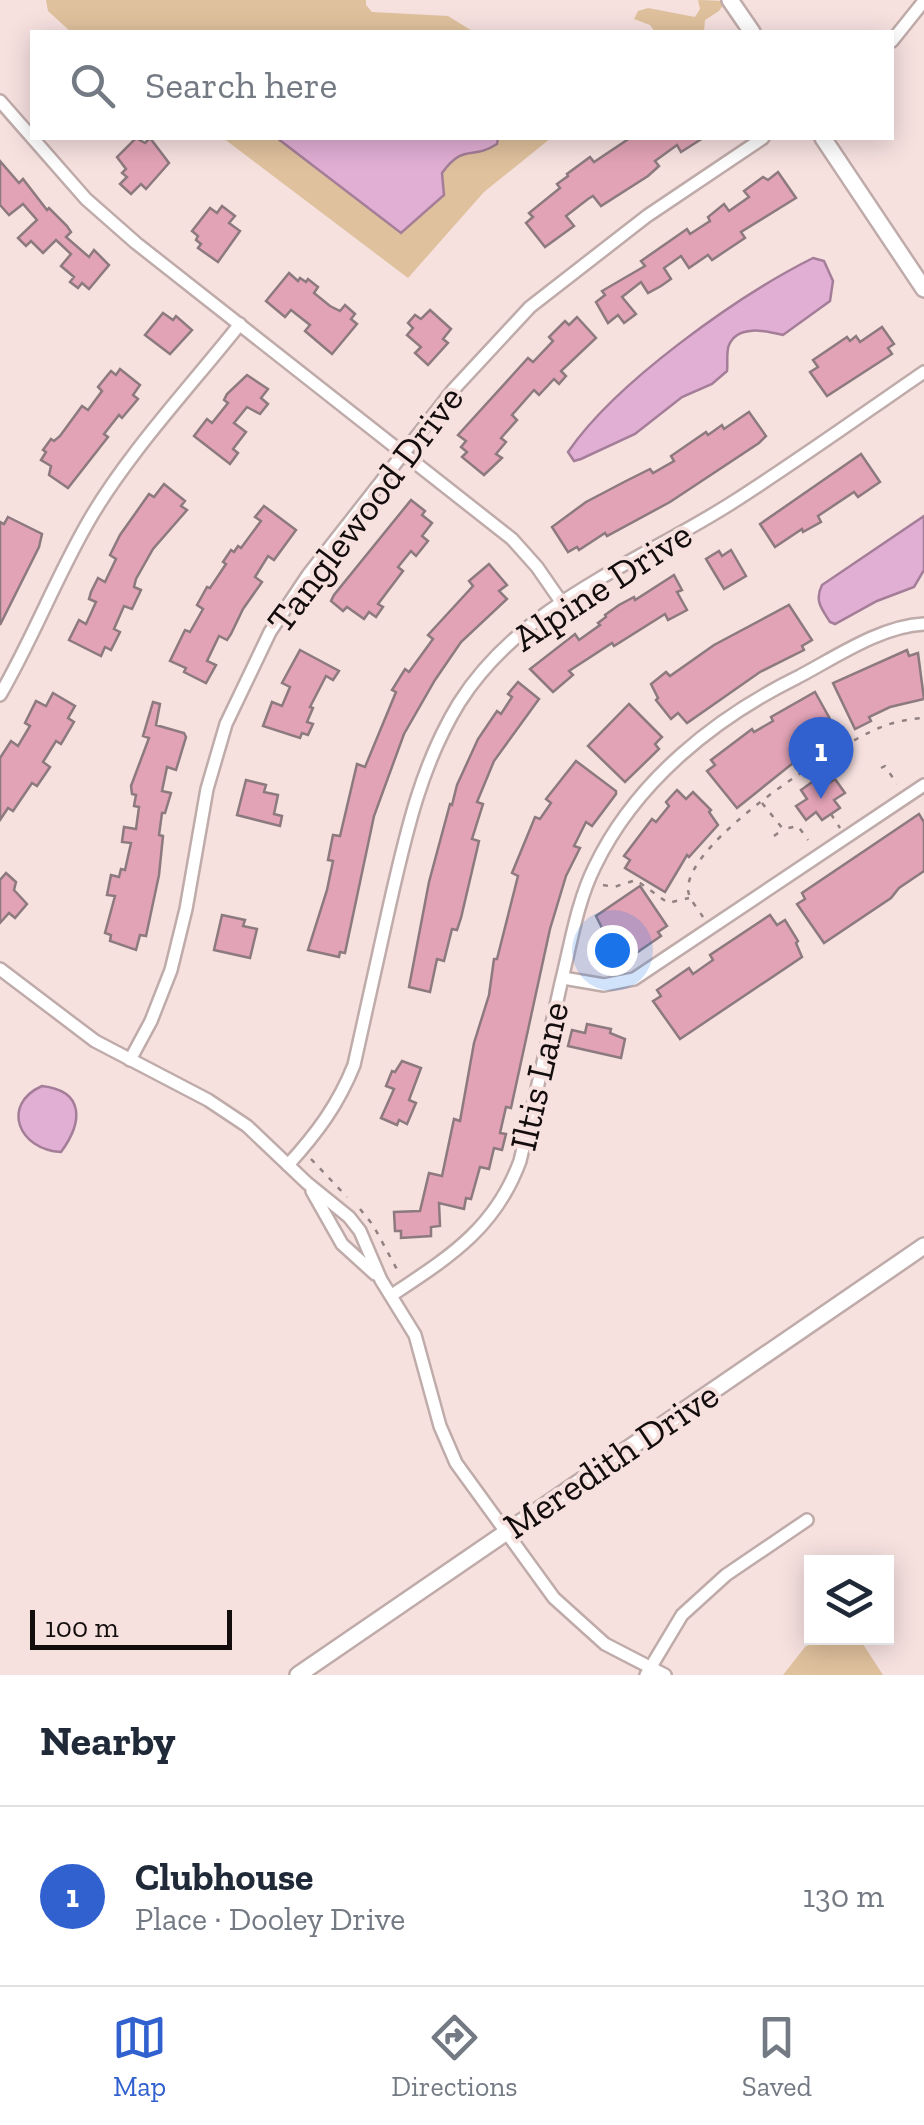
<!DOCTYPE html>
<meta charset="utf-8">
<style>
body{margin:0;font-family:"Zilla Slab",serif;background:#f6f6f7;color:#1f2937}
.controls{position:absolute;right:30px;bottom:30px;display:grid;overflow:hidden;border-radius:0px;box-shadow:0 5px 25px #0003}
.controls button{width:90px;height:90px;display:grid;place-items:center;padding:0;border:0;border-bottom:2px solid #e0e1e3;background:#fff;color:#1f2937;font:50px sans-serif}
.scale{position:absolute;left:30px;bottom:25px;width:202px;box-sizing:border-box;padding-left:10px;border:5px solid #140d0d;border-top:0;font-size:28px;line-height:35px;white-space:nowrap;color:#140d0d;-webkit-text-stroke:8px #f6e1df;paint-order:stroke}
.you{position:absolute;left:612px;top:950px;width:35px;height:35px;margin:-25px;border:8px solid #fff;border-radius:50%;background:#1a73e8;box-shadow:0 0 0 15px #1a73e833}
.badge{display:grid;place-items:center;width:65px;height:65px;border-radius:50%;background:#3160cf;color:#fff;font-size:32px;font-weight:700}
.pin{position:absolute;translate:-50% -82px;filter:drop-shadow(0 2px 5px #0008)}
.pin::after{content:'';position:absolute;top:52px;width:35px;height:30px;background:inherit;clip-path:polygon(0 0,100% 0,50% 100%)}
.list{margin:0;padding:0;list-style:none}
h2{display:flex;justify-content:space-between;align-items:center;height:130px;margin:0;padding:0 40px;font-size:42px}
h2 small{font-size:32px;font-weight:400;color:#747a83}
.list li{display:grid;grid-template-columns:65px 1fr auto;gap:30px;align-items:center;box-sizing:border-box;height:180px;padding:0 40px;border-top:2px solid #e0e1e3}
.list b{display:block;font-size:38px;white-space:nowrap}
.list p{margin:0;font-size:32px;white-space:nowrap;color:#747a83}
.list em{font-size:32px;font-style:normal;color:#747a83}
.icon{flex:none;width:55px;height:55px;fill:none;stroke:currentColor;stroke-width:2;stroke-linecap:round;stroke-linejoin:round}
.map{position:relative;flex:none;width:924px;height:1675px;overflow:hidden}
.search{position:absolute;background:#fff;box-shadow:0 5px 25px #0003;left:30px;right:30px;top:30px;height:110px;display:flex;align-items:center;gap:25px;box-sizing:border-box;padding:0 35px;border-radius:0px;color:#747a83;font-size:38px}
.sheet{height:310px;background:#fff}
nav{display:flex;justify-content:space-around;align-items:center;box-sizing:border-box;height:140px;border-top:2px solid #e0e1e3;background:#fff;font-size:28px;color:#747a83}
nav a{display:grid;justify-items:center;gap:5px}
nav .on{color:#3160cf}
.map>svg:first-child{display:block}
.green{fill:#dfc19d}
.water{fill:#e1aed4;stroke:#a47e98;stroke-width:2.5}
.building{fill:#e2a3b6;stroke:#8c7a7f;stroke-width:2.5}
.lines{fill:none;stroke-linecap:round;stroke-linejoin:round}
.street-casing{stroke:#bfaba9;stroke-width:16}
.secondary-casing{stroke:#bfaba9;stroke-width:20}
.path{stroke:#918281;stroke-width:2.5;stroke-dasharray:5 8;stroke-linecap:butt}
.street{stroke:#fff;stroke-width:11}
.secondary{stroke:#fff;stroke-width:15}
.labels{text-anchor:middle;dominant-baseline:central;stroke-width:8;stroke-linejoin:round;paint-order:stroke}
.street-label{font-size:38px;fill:#140d0d;stroke:#f6e1df}
</style>
<div class="map">
<svg width="924" height="1675" viewBox="0 0 924 1675">
<rect width="100%" height="100%" fill="#f6e1df"/>
<g class="green">
<polygon points="46,0 366,0 366,5 372,12 448,16 474,32 71,32 48,11"/>
<polygon points="698,0 726,1 719,11 705,20 704,32 655,32 650,25 634,19 638,11 648,8 695,17 700,9"/>
<polygon points="223,138 551,138 484,192 408,278"/>
<polygon points="819,1638 859,1638 883,1675 783,1675 805,1647"/>
</g>
<g class="water">
<path d="M277 138H498L497 144C471 161 465 142 442 173L444 195 401 233Z"/>
<path d="M813 258 824 261 833 281 830 301 783 335C766 331 738 324 729 345 726 352 728 363 727 371L712 384 682 397 635 434 581 459 574 461 568 452C615 383 737 296 813 258Z"/>
<path d="M924 516V570L914 587 877 601 835 624 830 622C822 609 814 601 822 585Z"/>
<path d="M42 1086C85 1091 83 1122 61 1152 19 1150 0 1105 42 1086Z"/>
</g>
<g class="building">
<polygon points="136,138 145,143 150,138 169,163 146,189 141,184 131,194 120,184 127,177 122,173 126,169 117,157"/>
<polygon points="630,138 703,138 681,152 677,145 655,161 659,166 648,176 601,206 593,196 588,199 566,216 574,226 545,247 526,223 533,217 529,213 560,188 557,184 568,176 567,174 590,157 594,162"/>
<polygon points="0,161 19,183 23,179 47,210 49,208 67,226 71,232 66,237 89,257 94,250 109,265 89,289 82,283 78,288 70,282 74,277 61,266 71,254 56,240 43,253 31,241 26,246 18,238 37,220 23,204 9,215 0,205"/>
<polygon points="778,172 796,198 741,232 745,238 712,260 708,255 689,268 681,256 664,268 671,279 661,286 648,293 641,282 622,297 636,314 624,323 618,315 608,323 596,302 605,295 602,291 645,266 641,261 687,229 690,234 710,221 708,217 724,204 729,211 749,197 744,191 763,177 768,180"/>
<polygon points="222,206 235,216 229,223 240,231 218,262 198,248 201,244 196,240 198,236 192,231 210,208 217,213"/>
<polygon points="289,273 298,281 300,278 306,282 308,279 318,287 314,293 330,306 340,311 345,305 355,314 351,319 357,324 332,354 305,331 310,325 291,310 285,317 266,301"/>
<polygon points="430,310 451,329 443,339 448,343 428,365 415,353 421,347 407,335 413,328 408,323 415,315 421,319"/>
<polygon points="163,313 173,320 176,316 192,330 170,354 145,335"/>
<polygon points="577,317 596,338 561,371 566,376 559,384 554,379 539,395 534,390 512,415 517,420 501,438 506,442 496,454 502,458 484,475 462,457 467,452 461,447 466,441 458,435 528,358 533,362 553,341 549,337 565,321 569,325"/>
<polygon points="882,327 894,344 888,348 892,354 827,396 810,372 818,367 813,360 847,337 850,341 856,336 860,342"/>
<polygon points="120,369 140,385 133,395 138,399 122,418 119,415 104,434 108,437 68,488 49,475 51,466 41,460 46,452 43,450 51,439 54,441 60,436 82,406 88,410 102,391 98,387 111,371 116,375"/>
<polygon points="247,375 268,389 261,398 268,404 260,414 247,407 234,423 246,432 233,449 238,453 230,464 194,436 207,419 212,423 228,403 224,400 227,394"/>
<polygon points="749,412 766,436 759,443 670,502 607,536 605,533 579,550 577,547 568,552 552,527 586,502 626,481 650,469 653,473 674,461 671,456 706,432 708,435 722,425 724,429"/>
<polygon points="861,454 880,482 858,497 854,492 818,516 821,522 803,532 802,529 775,547 760,524"/>
<polygon points="164,484 185,501 181,506 187,510 153,549 136,579 134,587 141,590 132,609 124,606 114,629 120,632 111,650 105,647 101,656 69,640 79,620 86,624 96,602 89,599 91,592 98,578 105,582 116,559 110,555 120,535 149,494 154,497"/>
<polygon points="411,500 425,511 422,515 432,523 422,536 428,541 416,556 411,551 398,567 403,571 378,604 383,607 376,617 369,612 364,619 347,607 343,611 331,601 334,595"/>
<polygon points="264,506 296,530 274,560 268,556 255,577 262,582 243,609 231,634 227,640 219,636 207,661 216,665 206,683 184,672 186,668 170,661 185,630 190,632 203,609 197,605 207,587 210,588 226,564 223,562 231,550 234,552 238,546 241,548 261,521 255,517"/>
<polygon points="8,517 42,534 39,547 0,625 0,522 4,524"/>
<polygon points="731,550 746,576 724,589 706,559 719,551 722,556"/>
<polygon points="489,564 507,585 499,591 507,599 461,642 435,680 404,734 374,816 345,953 340,952 339,957 308,950 327,890 333,861 328,860 333,835 340,836 357,764 365,767 396,692 392,690 405,669 409,672 433,639 428,635 473,586 469,581"/>
<polygon points="674,575 682,590 677,592 687,610 668,620 665,614 614,646 612,643 569,671 573,675 553,692 530,669 575,634 579,640 600,625 598,623 606,617 605,615 619,605 634,597 635,600"/>
<polygon points="789,605 812,640 802,646 804,650 760,672 687,723 678,713 671,719 656,700 658,698 651,684 666,672 670,676 714,645"/>
<polygon points="300,650 339,671 333,680 326,676 310,707 313,708 307,722 313,724 308,735 302,733 300,738 263,726 272,702 282,706 290,687 282,683"/>
<polygon points="907,650 909,656 918,653 924,699 890,707 869,717 871,721 855,729 833,683"/>
<polygon points="518,682 539,699 494,761 477,802 483,804 472,839 479,841 461,918 457,930 452,929 444,961 437,959 430,992 409,987 429,882 450,804 452,805 457,785 478,739 497,711 501,714 512,697 508,694"/>
<polygon points="815,692 840,737 793,763 737,808 707,771 715,765 711,760 752,729 754,732 773,721 771,717"/>
<polygon points="53,693 75,706 68,718 74,722 61,744 56,741 43,762 50,767 37,786 32,783 13,811 8,808 0,820 0,758 11,741 18,746 30,726 25,723 36,701 46,706"/>
<polygon points="153,702 160,704 156,725 184,733 186,737 176,770 167,767 162,791 171,793 165,813 162,813 159,835 163,836 159,875 146,936 140,935 136,950 110,941 111,935 105,933 115,896 107,895 111,875 119,877 121,869 125,870 131,843 122,842 124,827 136,829 139,807 134,806 136,795 132,794 131,786 149,738 143,736"/>
<polygon points="629,704 662,737 655,744 659,749 625,782 588,746"/>
<polygon points="576,761 616,791 616,794 592,826 586,822 574,846 580,848 566,876 550,929 511,1108 506,1107 500,1133 506,1134 502,1150 494,1148 489,1169 480,1167 471,1199 466,1198 464,1209 439,1203 440,1226 431,1227 431,1236 401,1238 401,1231 395,1231 394,1212 420,1211 429,1173 442,1176 454,1119 460,1121 474,1043 489,995 494,959 497,959 518,876 512,873 535,817 540,819 551,803 546,799"/>
<polygon points="819,777 825,786 835,779 845,793 834,800 840,808 822,820 816,812 806,820 796,806 807,799 801,790"/>
<polygon points="246,780 266,785 264,792 278,795 274,814 282,816 280,826 237,815"/>
<polygon points="677,790 686,799 693,792 711,810 709,812 718,825 689,857 687,855 665,892 625,868 630,860 624,856 652,819 656,822 669,806 666,802"/>
<polygon points="919,814 924,822 924,871 899,888 891,898 824,943 797,904 805,899 802,893"/>
<polygon points="6,873 16,882 14,890 27,904 15,918 9,913 0,923 0,880"/>
<polygon points="640,886 667,926 658,932 661,936 629,958 621,947 614,952 600,932 603,930 596,916"/>
<polygon points="222,915 245,920 243,926 257,929 250,958 214,950"/>
<polygon points="770,915 777,925 785,920 798,941 796,943 802,957 680,1039 653,1001 661,996 657,990 689,968 693,974 713,960 710,955"/>
<polygon points="587,1024 611,1029 610,1033 625,1039 621,1058 568,1046 572,1030 585,1033"/>
<polygon points="402,1061 421,1068 409,1100 416,1103 407,1124 399,1120 397,1125 381,1118 394,1089 386,1086 392,1071 395,1072"/>
</g>
<g class="lines">
<defs>
<g id="street">
<polyline points="892,41 924,1"/>
<polyline points="0,101 86,199 136,243 512,539 537,567 562,603"/>
<path d="M0 695C32 640 55 580 87 524 126 455 190 387 240 324"/>
<polyline points="0,969 95,1041 208,1100 247,1126 307,1183 349,1217 360,1231 381,1280 415,1335 440,1426 456,1463 554,1598 605,1644 665,1675"/>
<polyline points="563,978 604,985 634,979 924,785"/>
<polyline points="130,1060 151,1021 171,970 186,909 207,789 226,724 270,632 308,575 453,390 530,307 647,216 763,138"/>
<path d="M288 1165C317 1133 338 1105 354 1065 366 1011 378 957 390 903 406 833 421 765 459 703 522 604 635 564 730 504 796 462 860 416 924 372"/>
<polyline points="312,1191 342,1244 375,1274"/>
<path d="M392 1295C449 1257 495 1229 520 1161 534 1102 548 1042 561 983 571 943 577 902 595 866 636 781 715 718 798 677 836 657 881 626 924 624"/>
<polyline points="646,1675 682,1615 726,1575 807,1520"/>
</g>
<g id="secondary">
<polyline points="730,0 752,32"/>
<polyline points="823,138 924,289"/>
<polyline points="298,1675 924,1246"/>
</g>
</defs>
<use href="#street" class="street-casing"/>
<use href="#secondary" class="secondary-casing"/>
<g class="path">
<polyline points="881,768 885,766 897,784"/>
<polyline points="762,803 783,829 798,826 808,840"/>
<polyline points="831,814 840,828"/>
<polyline points="774,836 782,830"/>
<polyline points="603,885 614,887 636,880 668,903 689,898"/>
<path d="M703 917C698 909 689 899 688 890 686 841 837 745 879 728 893 722 908 719 924 718"/>
<polyline points="311,1159 347,1197"/>
<polyline points="360,1209 373,1225 400,1275"/>
</g>
<use href="#street" class="street"/>
<use href="#secondary" class="secondary"/>
</g>
<g class="labels">
<g class="street-label">
<text transform="translate(365 509) rotate(-53)">Tanglewood Drive</text>
<text transform="translate(602 586) rotate(-33)">Alpine Drive</text>
<text transform="translate(539 1076) rotate(-77)">Iltis Lane</text>
<text transform="translate(611 1460) rotate(-34)">Meredith Drive</text>
</g>
</g>
</svg>
<div class="controls">
<button><svg class="icon" aria-label="layers" viewBox="0 0 24 24"><path d="M12 4l9 5-9 5-9-5zM3 14l9 5 9-5"/></svg></button>
</div>
<div class="scale">100 m</div>
<div class="you"></div>
<div class="pin badge" style="left:821px;top:799px">1</div>
<div class="search"><svg class="icon" aria-label="search" viewBox="0 0 24 24"><circle cx="10" cy="10" r="6"/><path d="M15 15l6 6"/></svg>Search here</div>
</div>
<section class="sheet">
<h2>Nearby<small></small></h2>
<ul class="list">
<li><span class="badge">1</span><div><b>Clubhouse</b><p>Place · Dooley Drive</p></div><em>130 m</em></li>
</ul>
</section>
<nav>
<a class="on"><svg class="icon" aria-label="map" viewBox="0 0 24 24"><path d="M3 6l6-2 6 2 6-2v14l-6 2-6-2-6 2zM9 4v14M15 6v14"/></svg>Map</a>
<a><svg class="icon" aria-label="directions" viewBox="0 0 24 24"><path d="M12 3l9 9-9 9-9-9zM9 14v-3h6M13 9l2 2-2 2"/></svg>Directions</a>
<a><svg class="icon" aria-label="saved" viewBox="0 0 24 24"><path d="M7 4h10v16l-5-4-5 4z"/></svg>Saved</a>
</nav>
